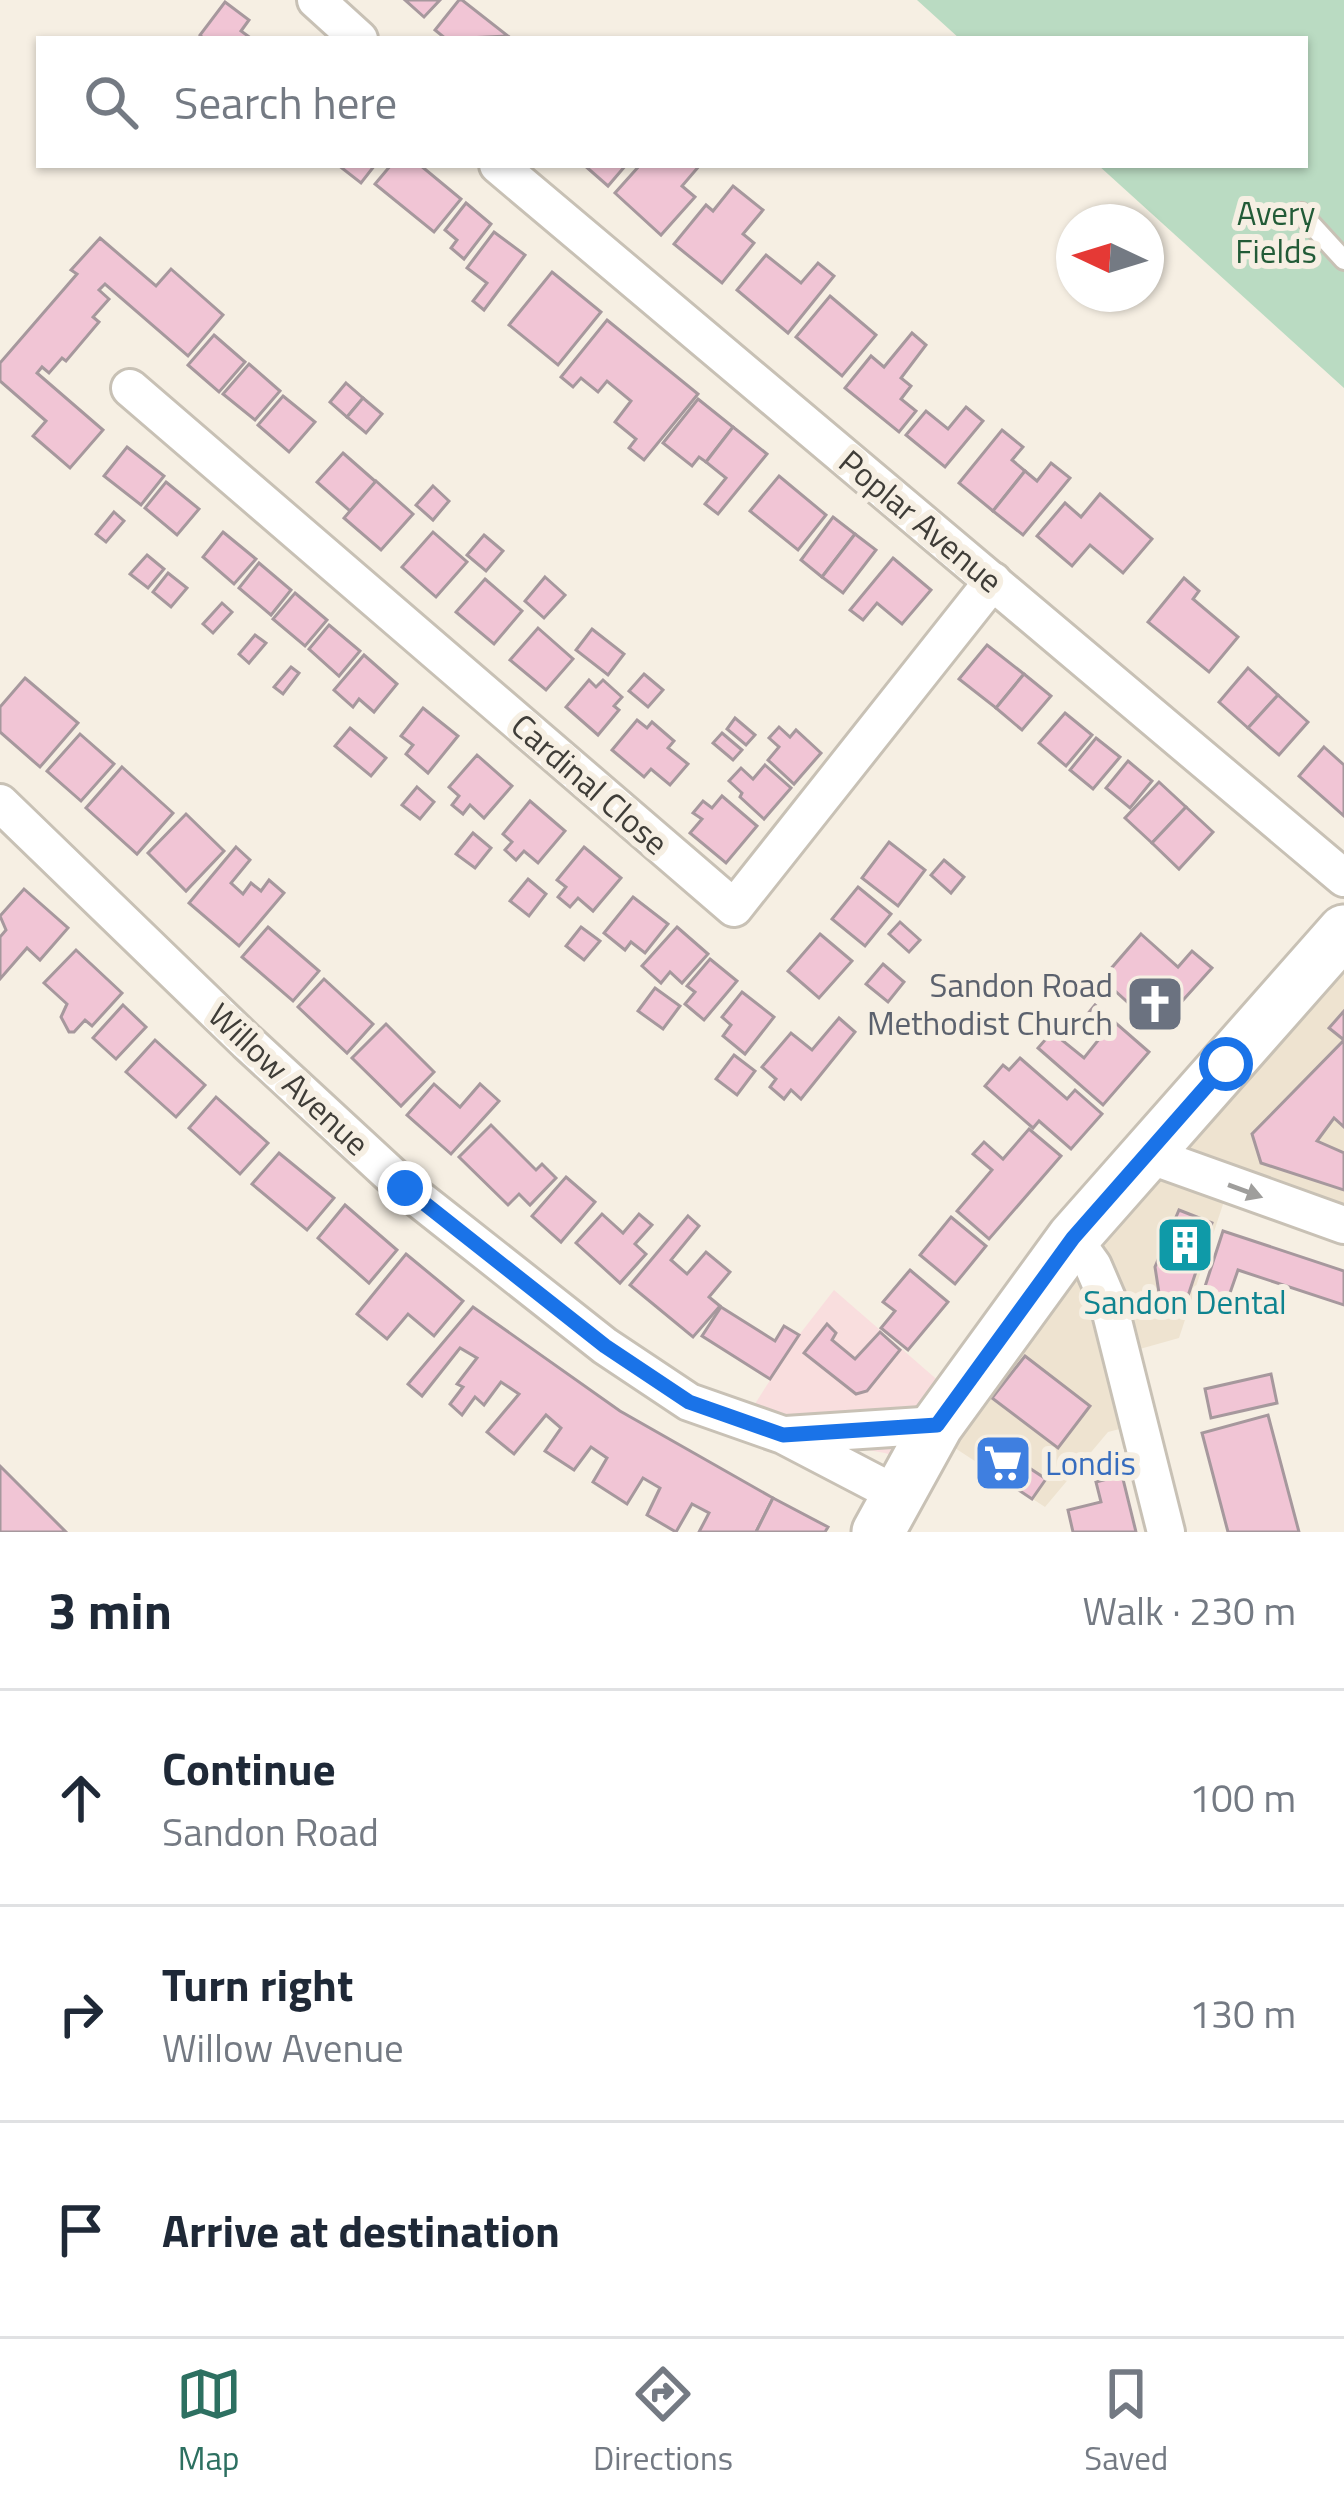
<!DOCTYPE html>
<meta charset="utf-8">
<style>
body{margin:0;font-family:"Titillium Web",sans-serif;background:#f6f6f7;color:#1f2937}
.compass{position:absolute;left:1056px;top:204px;width:108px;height:108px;border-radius:50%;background:#fff;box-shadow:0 3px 9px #0004;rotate:274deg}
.stop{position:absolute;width:36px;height:36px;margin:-27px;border:9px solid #1a73e8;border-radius:50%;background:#fff}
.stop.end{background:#1a73e8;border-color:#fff;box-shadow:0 3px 12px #0008}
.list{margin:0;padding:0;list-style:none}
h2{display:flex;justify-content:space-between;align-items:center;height:156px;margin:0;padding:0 48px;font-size:51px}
h2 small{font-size:39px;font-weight:400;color:#747a83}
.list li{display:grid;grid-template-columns:78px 1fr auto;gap:36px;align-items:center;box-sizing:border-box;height:216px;padding:0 48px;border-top:3px solid #e0e1e3}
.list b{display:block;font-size:45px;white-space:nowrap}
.list p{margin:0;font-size:39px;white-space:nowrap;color:#747a83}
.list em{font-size:39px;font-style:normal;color:#747a83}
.icon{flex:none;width:66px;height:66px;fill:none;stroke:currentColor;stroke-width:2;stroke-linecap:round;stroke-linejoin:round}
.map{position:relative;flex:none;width:1344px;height:1532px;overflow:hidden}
.search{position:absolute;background:#fff;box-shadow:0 3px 9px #0004;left:36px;right:36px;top:36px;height:132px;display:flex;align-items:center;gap:30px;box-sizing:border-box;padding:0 42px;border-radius:0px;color:#747a83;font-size:45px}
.sheet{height:804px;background:#fff}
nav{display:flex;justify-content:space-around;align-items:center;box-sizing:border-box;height:168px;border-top:3px solid #e0e1e3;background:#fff;font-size:33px;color:#747a83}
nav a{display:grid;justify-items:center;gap:6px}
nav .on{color:#2d7061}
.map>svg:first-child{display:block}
.built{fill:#eee3d0}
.education{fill:#f9dede}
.green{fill:#badbc2}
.building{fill:#f1c5d5;stroke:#a6989d;stroke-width:3}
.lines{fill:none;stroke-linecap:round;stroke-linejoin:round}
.lane-casing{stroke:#c8c1b5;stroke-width:24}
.street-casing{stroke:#c8c1b5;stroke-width:42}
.secondary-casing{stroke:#c8c1b5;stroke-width:57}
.lane{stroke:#fff;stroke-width:18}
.street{stroke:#fff;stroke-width:36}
.secondary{stroke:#fff;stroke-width:51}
.oneway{fill:#9f9e9c}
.route{stroke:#1a73e8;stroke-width:15}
.labels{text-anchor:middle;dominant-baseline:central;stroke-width:12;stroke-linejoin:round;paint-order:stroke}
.park-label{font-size:33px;fill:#225b37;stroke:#f6efe3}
.street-label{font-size:33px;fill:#3f3d38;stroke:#f6efe3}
.worship-label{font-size:33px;fill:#5b616d;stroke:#f6efe3;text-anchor:end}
.culture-label{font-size:33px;fill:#0d838f;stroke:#f6efe3}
.shop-label{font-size:33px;fill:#366cbe;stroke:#f6efe3;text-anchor:start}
</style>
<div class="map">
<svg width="1344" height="1532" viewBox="0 0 1344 1532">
<rect width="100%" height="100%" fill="#f6efe3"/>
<polygon class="built" points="1344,958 1344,1225 1229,1186 1179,1338 1122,1354 1139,1424 1108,1432 1045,1507 932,1433"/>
<polygon class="education" points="834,1290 957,1397 915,1463 885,1453 783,1435 744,1421 799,1335"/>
<polygon class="green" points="917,0 1344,0 1344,388 1098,165 1305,165 1305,39 960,39"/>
<g class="building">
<polygon points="405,0 440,0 424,17"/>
<polygon points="459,0 462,0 508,36 446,39 435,30"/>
<polygon points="225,2 249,20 241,31 252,39 204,39 200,35"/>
<polygon points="338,165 375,165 361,183"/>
<polygon points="391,165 420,165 461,199 434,232 375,184"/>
<polygon points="584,165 626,165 608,186"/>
<polygon points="640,165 700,165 682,186 695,197 661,235 615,193"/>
<polygon points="733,186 763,210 743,234 754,243 722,283 674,244 706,205 713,211"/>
<polygon points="466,203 491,224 464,259 451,248 457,240 445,230"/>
<polygon points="494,232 525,255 484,310 473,301 487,283 467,268"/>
<polygon points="100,238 156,286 171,269 223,315 188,356 105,284 99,290 109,299 93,317 99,322 66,361 62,358 49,373 42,367 37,373 103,430 70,468 33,436 46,421 0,381 0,363 77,274 71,270"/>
<polygon points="766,255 801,283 818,263 834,276 788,333 737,290"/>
<polygon points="552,272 601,312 558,365 509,325"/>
<polygon points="830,296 876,335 842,376 796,337"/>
<polygon points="607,320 698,394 644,460 629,448 636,439 615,422 631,401 607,381 598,392 581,378 573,387 561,377"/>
<polygon points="912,333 926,345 901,378 911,386 901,399 916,411 899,432 845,388 871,356 884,367"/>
<polygon points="214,335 245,362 219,392 188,365"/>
<polygon points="249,364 280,391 255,420 223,394"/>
<polygon points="346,383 363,398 347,417 330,402"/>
<polygon points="283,396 315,422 289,452 258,425"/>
<polygon points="363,398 382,414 366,433 347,417"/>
<polygon points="698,399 733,427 706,462 699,457 692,466 663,443"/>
<polygon points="966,407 983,421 945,467 906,435 926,411 948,429"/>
<polygon points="733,427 767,454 718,514 705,504 726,478 706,462"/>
<polygon points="1002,430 1023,447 1012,460 1025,471 993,511 959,483"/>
<polygon points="127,447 164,476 141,505 104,476"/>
<polygon points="343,453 376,482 350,511 317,482"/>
<polygon points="1051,463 1070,478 1023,535 993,511 1025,471 1037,481"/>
<polygon points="779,476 826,515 798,550 750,511"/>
<polygon points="376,481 413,514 381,550 344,518"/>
<polygon points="166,482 199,509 177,535 145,508"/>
<polygon points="433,486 449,501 433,520 416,505"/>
<polygon points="1100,494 1152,539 1123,573 1090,545 1072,566 1037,536 1065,503 1081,517"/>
<polygon points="114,512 124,521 106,542 96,534"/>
<polygon points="833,517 855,534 822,577 801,560"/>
<polygon points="223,532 256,559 234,584 203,557"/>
<polygon points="433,532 467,562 436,597 402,567"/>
<polygon points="855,534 876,550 843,593 822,577"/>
<polygon points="484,535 503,551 486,571 467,555"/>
<polygon points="147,555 164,569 148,588 130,574"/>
<polygon points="893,558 931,590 902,624 877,603 863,620 850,610"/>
<polygon points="259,563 291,590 271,615 239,588"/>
<polygon points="168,573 187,588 171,607 153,592"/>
<polygon points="545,577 565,595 544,618 525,601"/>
<polygon points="1184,578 1199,591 1193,599 1238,637 1209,672 1148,622"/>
<polygon points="485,579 522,611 494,644 456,612"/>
<polygon points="295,593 327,620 305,646 273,619"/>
<polygon points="222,603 232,612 213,633 203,624"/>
<polygon points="329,625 360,651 339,676 309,649"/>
<polygon points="538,628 573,659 546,690 510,660"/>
<polygon points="592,629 624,654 608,675 576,650"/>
<polygon points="255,635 266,643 249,663 239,654"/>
<polygon points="987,645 1024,674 996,708 959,679"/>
<polygon points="364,655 397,684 374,712 359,699 353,707 334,690"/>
<polygon points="291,667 299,673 283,694 274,687"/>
<polygon points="1248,668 1278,695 1248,728 1219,702"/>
<polygon points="644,674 663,690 648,707 629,691"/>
<polygon points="1024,674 1051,696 1022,730 996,708"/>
<polygon points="25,678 78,723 40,767 0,732 0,707"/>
<polygon points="589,680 596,687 603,680 622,697 614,706 619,710 598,735 566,707"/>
<polygon points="1278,695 1308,722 1279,755 1248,728"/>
<polygon points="423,708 458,736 428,773 406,754 413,745 401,736"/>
<polygon points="1065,713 1092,735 1066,766 1039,743"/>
<polygon points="735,718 755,735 746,745 727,729"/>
<polygon points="637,720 647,728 652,722 674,741 668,748 688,764 670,785 651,769 644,777 612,750"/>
<polygon points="779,727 790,737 796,730 821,753 794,784 768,760 779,747 769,738"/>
<polygon points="350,728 386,758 371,776 335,746"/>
<polygon points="722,733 742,750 733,760 713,743"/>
<polygon points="80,734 114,764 81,801 47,771"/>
<polygon points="1096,738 1120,757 1093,789 1070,770"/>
<polygon points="1324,747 1344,765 1344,816 1299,776"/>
<polygon points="477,755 512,786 484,818 470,805 463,814 452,805 459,796 449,787"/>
<polygon points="1128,761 1152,781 1130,808 1106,788"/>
<polygon points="765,765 791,788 764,819 740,797 742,793 729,781 741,768 753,779"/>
<polygon points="122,767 173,813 137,854 86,808"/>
<polygon points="1159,782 1186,807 1152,843 1125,818"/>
<polygon points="417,787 434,802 420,819 402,805"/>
<polygon points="722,796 757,826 726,863 690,833 702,819 693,813 703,801 712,808"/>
<polygon points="530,801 565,831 538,863 524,851 516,860 505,850 512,842 503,834"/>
<polygon points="1186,807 1213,832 1179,869 1152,843"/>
<polygon points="186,814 224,851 186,891 148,853"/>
<polygon points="473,833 491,848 475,868 456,854"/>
<polygon points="889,842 925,870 898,906 862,878"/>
<polygon points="236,847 250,860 231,883 243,894 251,883 261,891 269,880 284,893 239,946 189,903"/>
<polygon points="584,847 621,878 593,911 578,898 570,907 558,897 566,887 557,880"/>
<polygon points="944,860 964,877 951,893 931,875"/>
<polygon points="528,879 546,894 529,916 510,901"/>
<polygon points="858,887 891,914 865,946 832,919"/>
<polygon points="24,889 68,928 40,960 27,948 0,979 0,937 6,930 0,916"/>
<polygon points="633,897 668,924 645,953 631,942 625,950 604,933"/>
<polygon points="900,922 920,940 909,952 889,934"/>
<polygon points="268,927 319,971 293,1001 242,957"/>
<polygon points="581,927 600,941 584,960 566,946"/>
<polygon points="677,927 708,954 682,983 670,972 661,983 642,966"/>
<polygon points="820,934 852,961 819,998 788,971"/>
<polygon points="1141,934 1178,967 1192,951 1212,968 1157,1029 1102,979"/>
<polygon points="76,950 122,993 92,1026 85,1020 74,1032 69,1032 61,1017 67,1004 44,983"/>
<polygon points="710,959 737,981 704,1020 685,1004 695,992 687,986"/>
<polygon points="883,964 904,982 888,1002 866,984"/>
<polygon points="324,979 373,1024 347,1053 298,1007"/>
<polygon points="655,988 680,1006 663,1029 638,1011"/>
<polygon points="742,992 774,1017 745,1054 723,1036 731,1025 722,1017"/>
<polygon points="123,1005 146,1027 116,1059 93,1038"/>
<polygon points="1095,1005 1149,1052 1103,1105 1038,1048 1052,1032 1084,1058 1100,1038 1081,1022"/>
<polygon points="1344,1011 1344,1127 1334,1118 1317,1141 1344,1153 1344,1190 1261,1163 1252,1134 1344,1040 1329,1028"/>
<polygon points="839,1018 855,1032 801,1099 791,1090 784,1099 770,1087 776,1079 762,1067 791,1033 812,1050"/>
<polygon points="386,1024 434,1072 401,1106 352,1058"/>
<polygon points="155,1040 205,1085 176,1117 126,1072"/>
<polygon points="734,1055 755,1071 737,1095 716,1079"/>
<polygon points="1020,1058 1067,1099 1075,1090 1102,1114 1071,1149 1039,1121 1033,1128 985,1086 1003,1065 1009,1070"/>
<polygon points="434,1084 460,1107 480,1084 499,1101 451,1154 407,1115"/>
<polygon points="216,1097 268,1143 240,1174 189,1128"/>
<polygon points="491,1125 536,1170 542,1164 556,1178 530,1205 519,1194 508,1205 459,1157"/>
<polygon points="1029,1129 1061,1156 989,1239 957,1211 992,1170 973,1154 984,1142 1003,1159"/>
<polygon points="279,1153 334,1198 307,1230 252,1184"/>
<polygon points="566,1177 595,1202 561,1242 532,1216"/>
<polygon points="345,1205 397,1250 369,1283 318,1238"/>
<polygon points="1179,1210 1212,1223 1183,1311 1161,1306 1155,1267"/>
<polygon points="602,1214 623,1233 639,1214 652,1225 635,1244 646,1254 620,1283 576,1243"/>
<polygon points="688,1216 699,1226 671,1260 687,1274 706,1252 730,1272 709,1297 720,1306 693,1337 630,1285"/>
<polygon points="951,1217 986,1246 955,1284 920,1255"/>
<polygon points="1223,1231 1344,1271 1344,1305 1238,1270 1224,1310 1200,1302"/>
<polygon points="406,1254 463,1301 434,1336 408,1314 387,1339 357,1314"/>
<polygon points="910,1270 948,1302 908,1350 881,1328 895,1311 883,1302"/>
<polygon points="473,1307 620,1411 773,1498 756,1532 699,1532 709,1513 692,1504 676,1532 647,1515 660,1488 643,1478 627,1504 593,1482 607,1458 591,1447 574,1470 545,1451 561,1428 546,1415 514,1454 487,1432 519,1394 501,1382 484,1405 475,1397 462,1415 450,1404 463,1387 457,1384 477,1358 460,1348 422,1396 408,1384"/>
<polygon points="721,1307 775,1341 784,1326 799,1335 770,1379 702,1336"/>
<polygon points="827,1324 836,1333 832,1340 855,1359 880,1332 900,1350 867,1391 856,1394 804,1353"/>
<polygon points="1025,1356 1090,1406 1058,1448 992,1398"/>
<polygon points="1271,1374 1277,1403 1211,1418 1205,1389"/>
<polygon points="1268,1415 1299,1532 1228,1532 1202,1433"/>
<polygon points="990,1442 1046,1479 1032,1499 977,1462"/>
<polygon points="0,1466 66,1532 0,1532"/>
<polygon points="1122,1475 1136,1532 1073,1532 1068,1510 1101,1502 1096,1482"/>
<polygon points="773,1498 828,1527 825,1532 756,1532"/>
</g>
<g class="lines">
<defs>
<polyline id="lane" points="1301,213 1344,260"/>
<g id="street">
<polyline points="316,0 359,39"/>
<polyline points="498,165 1344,878"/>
<polyline points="130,388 734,908 993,581"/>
<polyline points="0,803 247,1042 405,1188 605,1346 689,1402 783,1435 898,1495"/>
<polyline points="1146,1154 1344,1225"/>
<polyline points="1073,1238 1093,1266 1108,1301 1166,1532"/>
<polyline points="786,1435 937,1425"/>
</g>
<polyline id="secondary" points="878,1532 937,1425 1073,1238 1344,931"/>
</defs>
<use href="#lane" class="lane-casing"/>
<use href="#street" class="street-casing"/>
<use href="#secondary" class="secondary-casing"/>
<use href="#lane" class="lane"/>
<use href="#street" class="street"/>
<use href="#secondary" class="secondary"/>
</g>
<defs><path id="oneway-solid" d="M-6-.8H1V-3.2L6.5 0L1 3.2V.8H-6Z" transform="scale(3)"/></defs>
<use class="oneway" href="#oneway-solid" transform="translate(1245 1191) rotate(20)"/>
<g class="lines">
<polyline class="route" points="405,1188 605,1346 689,1402 783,1435 937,1425 1073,1238 1226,1064"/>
</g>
<defs>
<symbol id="church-square" viewBox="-11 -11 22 22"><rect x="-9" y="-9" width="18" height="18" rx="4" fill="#6b7280" stroke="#f6efe3"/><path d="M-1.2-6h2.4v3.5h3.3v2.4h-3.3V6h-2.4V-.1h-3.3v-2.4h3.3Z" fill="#fff"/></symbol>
<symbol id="building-square" viewBox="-11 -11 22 22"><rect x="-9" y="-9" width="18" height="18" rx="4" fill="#0f9aa8" stroke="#f6efe3"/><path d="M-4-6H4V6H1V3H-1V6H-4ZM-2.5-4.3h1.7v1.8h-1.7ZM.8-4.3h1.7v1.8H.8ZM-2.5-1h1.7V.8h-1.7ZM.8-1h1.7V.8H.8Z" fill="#fff"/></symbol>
<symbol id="supermarket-square" viewBox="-11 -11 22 22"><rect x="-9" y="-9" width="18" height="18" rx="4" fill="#3f7fe0" stroke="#f6efe3"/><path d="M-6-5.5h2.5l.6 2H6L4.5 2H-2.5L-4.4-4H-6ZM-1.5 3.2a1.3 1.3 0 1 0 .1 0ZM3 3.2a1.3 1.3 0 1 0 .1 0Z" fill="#fff"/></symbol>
</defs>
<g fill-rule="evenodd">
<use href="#church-square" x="1122" y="971" width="66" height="66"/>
<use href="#building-square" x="1152" y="1212" width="66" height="66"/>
<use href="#supermarket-square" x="970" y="1430" width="66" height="66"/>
</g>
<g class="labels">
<g class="park-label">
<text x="1276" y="213">Avery<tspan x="1276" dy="38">Fields</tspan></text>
</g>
<g class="street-label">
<text transform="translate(921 521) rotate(40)">Poplar Avenue</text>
<text transform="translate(590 784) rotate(41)">Cardinal Close</text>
<text transform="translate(289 1079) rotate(43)">Willow Avenue</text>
</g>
<g class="worship-label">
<text x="1113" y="985">Sandon Road<tspan x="1113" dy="38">Methodist Church</tspan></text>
</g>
<g class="culture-label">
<text x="1185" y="1302">Sandon Dental</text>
</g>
<g class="shop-label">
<text x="1045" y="1463">Londis</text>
</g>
</g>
</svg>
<svg class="compass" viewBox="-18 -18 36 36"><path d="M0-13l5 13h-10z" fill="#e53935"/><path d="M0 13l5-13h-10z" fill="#747a83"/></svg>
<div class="stop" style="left:1226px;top:1064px"></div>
<div class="stop end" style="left:405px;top:1188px"></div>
<div class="search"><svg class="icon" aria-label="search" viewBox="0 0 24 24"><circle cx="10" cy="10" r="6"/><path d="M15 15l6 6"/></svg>Search here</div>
</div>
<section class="sheet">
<h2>3 min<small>Walk · 230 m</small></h2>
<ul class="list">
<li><svg class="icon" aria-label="ahead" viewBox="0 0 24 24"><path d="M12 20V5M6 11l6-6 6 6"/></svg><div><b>Continue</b><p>Sandon Road</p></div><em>100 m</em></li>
<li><svg class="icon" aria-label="right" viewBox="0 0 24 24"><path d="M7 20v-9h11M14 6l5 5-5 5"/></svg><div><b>Turn right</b><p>Willow Avenue</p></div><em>130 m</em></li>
<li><svg class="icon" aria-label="arrive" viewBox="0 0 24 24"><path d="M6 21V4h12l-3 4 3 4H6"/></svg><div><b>Arrive at destination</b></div></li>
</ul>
</section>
<nav>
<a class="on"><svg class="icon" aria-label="map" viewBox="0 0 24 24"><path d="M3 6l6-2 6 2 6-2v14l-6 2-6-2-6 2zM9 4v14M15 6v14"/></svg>Map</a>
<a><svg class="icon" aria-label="directions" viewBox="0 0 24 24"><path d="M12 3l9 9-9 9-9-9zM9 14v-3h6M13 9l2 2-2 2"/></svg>Directions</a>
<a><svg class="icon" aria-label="saved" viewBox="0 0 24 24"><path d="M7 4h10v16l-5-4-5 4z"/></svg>Saved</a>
</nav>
